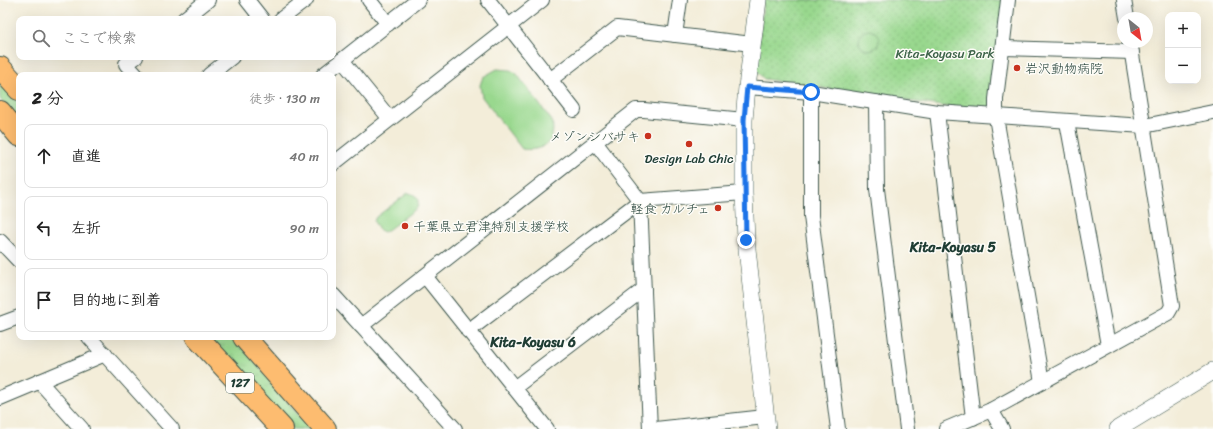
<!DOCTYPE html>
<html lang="ja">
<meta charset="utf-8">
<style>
body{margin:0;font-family:Sriracha,"Klee One",sans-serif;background:#f6f6f6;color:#222}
.controls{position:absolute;right:12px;top:12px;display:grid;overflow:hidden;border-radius:8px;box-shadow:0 4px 16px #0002}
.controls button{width:36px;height:36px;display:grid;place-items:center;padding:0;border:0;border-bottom:1px solid #e0e0e0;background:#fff;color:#222;font:20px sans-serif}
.compass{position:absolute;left:1117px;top:12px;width:36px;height:36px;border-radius:50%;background:#fff;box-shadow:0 4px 16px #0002;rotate:149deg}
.stop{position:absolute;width:12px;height:12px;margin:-9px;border:3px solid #1a73e8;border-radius:50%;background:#fff}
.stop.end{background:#1a73e8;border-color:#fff;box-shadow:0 1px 4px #0008}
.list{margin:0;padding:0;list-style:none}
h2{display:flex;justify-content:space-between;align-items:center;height:52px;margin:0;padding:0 16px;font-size:17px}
h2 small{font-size:13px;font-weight:400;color:#767676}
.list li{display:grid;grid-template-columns:26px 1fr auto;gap:12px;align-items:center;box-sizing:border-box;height:64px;margin:0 8px 8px;padding:0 8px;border:1px solid #e0e0e0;border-radius:8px}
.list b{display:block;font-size:15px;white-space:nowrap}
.list em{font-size:13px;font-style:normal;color:#767676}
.icon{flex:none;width:22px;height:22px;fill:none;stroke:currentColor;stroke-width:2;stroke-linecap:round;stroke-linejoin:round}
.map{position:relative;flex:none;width:1213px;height:429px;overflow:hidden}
.search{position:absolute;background:#fff;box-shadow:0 4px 16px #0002;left:16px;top:16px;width:320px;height:44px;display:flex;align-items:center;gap:10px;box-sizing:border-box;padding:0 14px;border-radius:8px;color:#767676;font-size:15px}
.panel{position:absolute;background:#fff;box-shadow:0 4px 16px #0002;left:16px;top:72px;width:320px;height:268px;border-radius:8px}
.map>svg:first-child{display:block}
.grass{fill:url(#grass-tufts);stroke:#5c8a61}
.park{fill:url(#park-dots);stroke:#5c8a61}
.garden{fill:#99d88e;stroke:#5c8a61}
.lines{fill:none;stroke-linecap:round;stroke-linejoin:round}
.minor-casing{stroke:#3f574d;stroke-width:16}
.tertiary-casing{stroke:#3f574d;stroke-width:18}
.trunk-casing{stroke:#3f574d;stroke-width:24}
.minor{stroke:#fff;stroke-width:14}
.tertiary{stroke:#fff;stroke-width:17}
.trunk{stroke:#fdbc70;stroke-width:22}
.route{stroke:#1a73e8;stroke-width:5}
.poi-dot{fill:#c8321e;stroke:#fdfcf7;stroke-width:1.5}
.labels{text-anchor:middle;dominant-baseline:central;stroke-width:3;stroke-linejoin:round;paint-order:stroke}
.shield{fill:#fdfcf7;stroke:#62766e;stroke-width:1}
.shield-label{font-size:12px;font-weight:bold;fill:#1f3d34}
.park-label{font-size:13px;fill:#3e644a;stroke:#fdfcf7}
.poi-label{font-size:13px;fill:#1f3d34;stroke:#fdfcf7;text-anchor:start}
.neighbourhood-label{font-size:14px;font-weight:bold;fill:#1f3d34;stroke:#fdfcf7}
</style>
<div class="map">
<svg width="1213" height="429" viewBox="0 0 1213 429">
<defs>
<pattern id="grass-tufts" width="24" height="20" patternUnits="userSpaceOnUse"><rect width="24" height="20" fill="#99d88e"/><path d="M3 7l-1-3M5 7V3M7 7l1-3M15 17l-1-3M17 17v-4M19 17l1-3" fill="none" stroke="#83ba7b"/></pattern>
<pattern id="park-dots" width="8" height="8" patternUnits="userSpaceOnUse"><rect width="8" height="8" fill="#99d88e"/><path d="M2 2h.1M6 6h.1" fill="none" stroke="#83ba7b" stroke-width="1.8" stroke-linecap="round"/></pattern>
</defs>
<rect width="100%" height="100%" fill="#fdfcf7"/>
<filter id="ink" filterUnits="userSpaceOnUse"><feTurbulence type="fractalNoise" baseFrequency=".025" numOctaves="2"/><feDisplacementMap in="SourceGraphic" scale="8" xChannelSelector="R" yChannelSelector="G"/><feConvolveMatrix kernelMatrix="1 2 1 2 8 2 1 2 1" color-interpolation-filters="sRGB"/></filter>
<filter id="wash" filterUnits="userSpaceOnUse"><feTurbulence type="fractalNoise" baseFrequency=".012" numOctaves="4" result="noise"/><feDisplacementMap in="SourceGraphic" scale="16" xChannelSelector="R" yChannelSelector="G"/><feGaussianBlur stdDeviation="0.9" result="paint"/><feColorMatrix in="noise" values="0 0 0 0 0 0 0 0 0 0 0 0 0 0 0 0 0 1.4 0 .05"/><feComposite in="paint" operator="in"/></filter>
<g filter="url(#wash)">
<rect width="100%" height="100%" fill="#f3edd9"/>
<g class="grass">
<polygon points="0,84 19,103 19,123 0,99"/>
<polygon points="205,337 234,337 310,429 292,429"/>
</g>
<polygon class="park" points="764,0 1005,0 993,107 988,113 764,79 759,74 755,68"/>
<g class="garden">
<circle cx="869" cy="40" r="10"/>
<path d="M497 69 510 70 516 73 552 121C557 143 541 152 522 149L482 97 480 85 483 77Z"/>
<path d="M408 193C417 194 420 200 417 208L389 229 384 232 378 229 374 221 376 217Z"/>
</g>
</g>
<g filter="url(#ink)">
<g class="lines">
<defs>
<g id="minor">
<polyline points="247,0 262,19"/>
<polyline points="369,0 388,24"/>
<polyline points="488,0 574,110"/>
<polyline points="1008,0 996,99 996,117 1042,382"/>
<polyline points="1124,0 1127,18"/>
<polyline points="184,19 208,0"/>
<polyline points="281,19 306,0"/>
<polyline points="675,35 680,0"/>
<polyline points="1003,48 1132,52"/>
<polyline points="342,60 390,119"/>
<polyline points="136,75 126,64 136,57"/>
<polyline points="209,75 232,57"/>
<polyline points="323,75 418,0"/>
<polyline points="550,80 617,28 752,44"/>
<polyline points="747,87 811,92 937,112 1144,126 1213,112"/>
<polyline points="811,92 811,216 838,429"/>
<polyline points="876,102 877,189 907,429"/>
<polyline points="937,112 973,418"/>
<polyline points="1067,122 1108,345"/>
<polyline points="595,142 640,201 650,429"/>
<polyline points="333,164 542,0"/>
<polyline points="0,241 19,261"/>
<polyline points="425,276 547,429"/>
<polyline points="333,295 455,429"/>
<polyline points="0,324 19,317"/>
<polyline points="361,326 636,110 644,110 744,120"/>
<polyline points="468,331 640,201 744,193"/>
<polyline points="89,337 172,429"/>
<polyline points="39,381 82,429"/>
<polyline points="514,388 644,289"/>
<polyline points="0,398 105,354"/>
<polyline points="991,410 1002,429"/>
<polyline points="656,429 765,417"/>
<polyline points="946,429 991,410 1168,313 1172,306 1130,42"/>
</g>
<g id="tertiary">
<polyline points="758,0 747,87 744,120 744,193 746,240 767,429"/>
<polyline points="1118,429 1213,371"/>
</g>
<g id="trunk">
<polyline points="0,68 19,89"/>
<polyline points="0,112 19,135"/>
<polyline points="197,337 282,429"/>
<polyline points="244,337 325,429"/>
</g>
</defs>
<use href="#minor" class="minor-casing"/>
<use href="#tertiary" class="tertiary-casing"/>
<use href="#trunk" class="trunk-casing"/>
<use href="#minor" class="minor"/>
<use href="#tertiary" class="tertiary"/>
<use href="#trunk" class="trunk"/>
</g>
</g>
<g class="lines" filter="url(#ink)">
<polyline class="route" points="746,240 744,120 747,87 811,92"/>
</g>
<g class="poi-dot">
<circle cx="1017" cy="68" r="4"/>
<circle cx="648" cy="136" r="4"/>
<circle cx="689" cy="144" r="4"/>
<circle cx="718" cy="208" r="4"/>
<circle cx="405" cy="226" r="4"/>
</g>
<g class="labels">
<rect class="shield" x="226" y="373" width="28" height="20" rx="3"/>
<g class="shield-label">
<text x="240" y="383">127</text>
</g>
<g class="park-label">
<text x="945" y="53">Kita-Koyasu Park</text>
</g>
<g class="poi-label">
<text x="1025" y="68">岩沢動物病院</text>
<text x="640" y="136" text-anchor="end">メゾンシバサキ</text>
<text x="689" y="158" text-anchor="middle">Design Lab Chic</text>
<text x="710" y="208" text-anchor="end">軽食 カルチェ</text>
<text x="413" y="226">千葉県立君津特別支援学校</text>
</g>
<g class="neighbourhood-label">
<text x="953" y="247">Kita-Koyasu 5</text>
<text x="533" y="342">Kita-Koyasu 6</text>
</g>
</g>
</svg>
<div class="controls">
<button>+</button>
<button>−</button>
</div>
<svg class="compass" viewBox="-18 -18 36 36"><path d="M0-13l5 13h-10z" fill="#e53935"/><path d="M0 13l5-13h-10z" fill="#767676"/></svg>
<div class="stop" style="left:811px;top:92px"></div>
<div class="stop end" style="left:746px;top:240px"></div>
<div class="search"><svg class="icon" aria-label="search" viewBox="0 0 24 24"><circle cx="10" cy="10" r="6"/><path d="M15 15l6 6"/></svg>ここで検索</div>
<section class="panel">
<h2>2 分<small>徒歩 · 130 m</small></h2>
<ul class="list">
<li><svg class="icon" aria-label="ahead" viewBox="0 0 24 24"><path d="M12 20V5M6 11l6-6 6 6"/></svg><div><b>直進</b></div><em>40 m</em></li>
<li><svg class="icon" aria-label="left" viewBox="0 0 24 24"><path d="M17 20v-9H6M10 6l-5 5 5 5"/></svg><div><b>左折</b></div><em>90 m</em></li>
<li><svg class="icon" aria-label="arrive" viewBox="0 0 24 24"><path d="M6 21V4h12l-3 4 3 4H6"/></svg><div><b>目的地に到着</b></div></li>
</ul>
</section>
</div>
